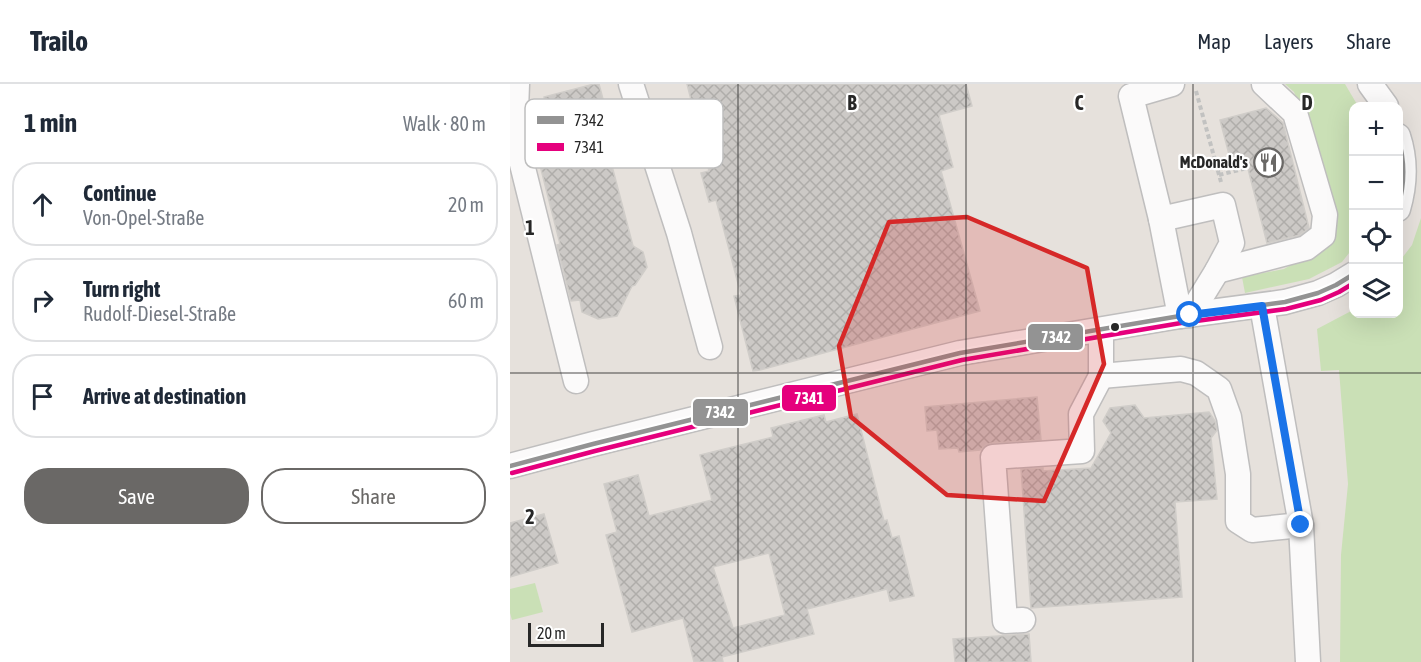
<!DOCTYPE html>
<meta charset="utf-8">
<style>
body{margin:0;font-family:"Asap Condensed",sans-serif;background:#f2f2f3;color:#1f2937}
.controls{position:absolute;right:18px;top:18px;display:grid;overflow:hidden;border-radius:12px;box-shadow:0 6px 24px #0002}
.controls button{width:54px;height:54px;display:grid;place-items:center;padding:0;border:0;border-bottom:2px solid #e0e1e3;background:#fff;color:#1f2937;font:30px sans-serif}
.scale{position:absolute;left:18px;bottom:15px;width:76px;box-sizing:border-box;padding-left:6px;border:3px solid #272727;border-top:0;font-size:16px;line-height:21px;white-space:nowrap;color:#272727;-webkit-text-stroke:4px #fff;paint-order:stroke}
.stop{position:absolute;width:18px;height:18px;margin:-14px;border:4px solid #1a73e8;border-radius:50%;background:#fff}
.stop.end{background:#1a73e8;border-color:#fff;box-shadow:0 2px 6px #0008}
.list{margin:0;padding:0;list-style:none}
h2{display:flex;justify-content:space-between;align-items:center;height:78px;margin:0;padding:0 24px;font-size:26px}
h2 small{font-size:20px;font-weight:400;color:#747a83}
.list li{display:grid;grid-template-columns:39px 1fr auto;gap:18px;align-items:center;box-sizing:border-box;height:84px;margin:0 12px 12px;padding:0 12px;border:2px solid #e0e1e3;border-radius:24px}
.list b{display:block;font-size:22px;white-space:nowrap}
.list p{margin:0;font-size:20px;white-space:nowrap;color:#747a83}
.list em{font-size:20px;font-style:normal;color:#747a83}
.actions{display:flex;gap:12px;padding:18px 24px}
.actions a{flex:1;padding:14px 0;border:2px solid #6a6866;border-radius:24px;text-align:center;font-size:21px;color:#6a6866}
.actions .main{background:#6a6866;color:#fff}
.icon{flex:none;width:33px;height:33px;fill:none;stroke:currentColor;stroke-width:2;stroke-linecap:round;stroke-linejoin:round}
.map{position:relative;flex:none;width:911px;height:578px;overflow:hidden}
header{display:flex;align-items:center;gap:36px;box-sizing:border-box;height:84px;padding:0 30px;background:#fff;border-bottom:2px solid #e0e1e3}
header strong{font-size:28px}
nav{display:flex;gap:33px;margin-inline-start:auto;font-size:21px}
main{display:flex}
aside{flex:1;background:#fff}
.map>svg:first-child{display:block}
.grass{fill:#cae0b6}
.building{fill:url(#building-cross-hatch);stroke:#d0cdc9;stroke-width:1.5;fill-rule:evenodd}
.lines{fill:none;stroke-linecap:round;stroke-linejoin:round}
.minor-casing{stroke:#bfbebe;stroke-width:27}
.path{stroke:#c2c2c1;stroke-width:4;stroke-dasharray:4.5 3;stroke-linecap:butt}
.minor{stroke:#fbfafa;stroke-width:24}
.bus-1-casing{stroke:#fff;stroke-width:9}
.bus-2-casing{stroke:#fff;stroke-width:9}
.bus-1{stroke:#939393;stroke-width:4.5}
.bus-2{stroke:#e5007d;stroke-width:4.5}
.route{stroke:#1a73e8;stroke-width:8}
.marked{fill:#d62828;fill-opacity:0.2;stroke:#d62828;stroke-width:4.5;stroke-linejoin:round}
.grid{fill:none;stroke:#272727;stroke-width:1.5;stroke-opacity:0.55}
.bus-dot{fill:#272727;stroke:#fff;stroke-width:2}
.labels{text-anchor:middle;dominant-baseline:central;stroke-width:4.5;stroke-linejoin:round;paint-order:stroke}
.poi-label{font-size:16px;font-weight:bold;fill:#272727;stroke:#fff;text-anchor:end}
.key{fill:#fff;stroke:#bebebe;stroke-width:1.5}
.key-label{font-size:16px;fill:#272727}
.grid-label{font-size:20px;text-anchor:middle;font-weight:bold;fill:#272727;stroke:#fff;stroke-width:4.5;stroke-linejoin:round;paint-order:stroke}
.line-badge{stroke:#fff;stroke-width:2}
.badge-label{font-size:16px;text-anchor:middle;font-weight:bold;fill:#fff}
</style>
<header>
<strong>Trailo</strong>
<nav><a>Map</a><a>Layers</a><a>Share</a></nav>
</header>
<main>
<aside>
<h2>1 min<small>Walk · 80 m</small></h2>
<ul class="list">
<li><svg class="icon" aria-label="ahead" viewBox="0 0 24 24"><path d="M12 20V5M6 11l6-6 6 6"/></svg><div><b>Continue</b><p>Von-Opel-Straße</p></div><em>20 m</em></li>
<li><svg class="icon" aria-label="right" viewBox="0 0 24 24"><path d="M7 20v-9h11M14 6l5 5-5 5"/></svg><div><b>Turn right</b><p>Rudolf-Diesel-Straße</p></div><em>60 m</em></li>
<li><svg class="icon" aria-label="arrive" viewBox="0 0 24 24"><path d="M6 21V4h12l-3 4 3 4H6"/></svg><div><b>Arrive at destination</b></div></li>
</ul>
<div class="actions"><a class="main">Save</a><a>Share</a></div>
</aside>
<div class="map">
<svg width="911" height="578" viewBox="0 0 911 578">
<defs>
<pattern id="building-cross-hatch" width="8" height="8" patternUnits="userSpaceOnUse" patternTransform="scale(1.5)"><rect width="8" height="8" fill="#ccc9c6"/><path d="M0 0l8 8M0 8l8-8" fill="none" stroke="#afadaa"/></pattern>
</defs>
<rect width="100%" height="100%" fill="#e6e1dc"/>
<g class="grass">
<polygon points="775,0 835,0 848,22 844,22 843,164 832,178 799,195 735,209 732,193 774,185 803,168 819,149 793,30 784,8"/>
<polygon points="911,134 911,578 830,578 831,471 838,400 829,286 811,287 807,245 843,226 844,230 888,230 889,178 902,161"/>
<polygon points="25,499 33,528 2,536 0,529 0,505"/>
</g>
<g class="building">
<polygon points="84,0 89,0 94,19 86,21 123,162 133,168 137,183 125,201 122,202 107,232 88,235 72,228 70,216 61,217 47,161 50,160 20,42 20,36 38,32 34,13"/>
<polygon points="177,0 456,0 462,22 429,31 443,83 431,87 470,227 250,286 243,287 224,212 231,211 206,116 199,118 191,89 199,87"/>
<polygon points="756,24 773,39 799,144 790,151 757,159 736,77 728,79 727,72 720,74 710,36"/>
<polygon points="527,313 531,356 482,359 476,361 470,366 449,368 448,364 429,365 427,346 417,347 415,323"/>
<polygon points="625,321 634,334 699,328 705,337 707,346 701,354 707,415 665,418 672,513 521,524 511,385 533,384 533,387 581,384 601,349 593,337 600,324"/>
<path d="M347 330 374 437 377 436 382 454 389 452 404 512 380 517 377 505 297 525 304 550 212 573 213 578H184L173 534 122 548 96 451 107 448 94 400 128 391 139 432 202 416 190 371 263 353 261 344 314 331 316 338ZM259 469 275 531 223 544 203 483Z"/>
<polygon points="34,430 48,479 0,493 0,439"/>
<polygon points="519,550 521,578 445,578 443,555"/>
</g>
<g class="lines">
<defs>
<g id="minor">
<polyline points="7,0 5,52 66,297"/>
<polyline points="121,0 169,149 200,263"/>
<polyline points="662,0 621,12 651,135 670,232"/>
<polyline points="860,0 876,22"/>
<path d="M888 52C896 76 895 101 888 125"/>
<polyline points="651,135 713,121 722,159 707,187 680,231"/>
<polyline points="707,187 796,164 813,151 815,131 785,29 754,0"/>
<polyline points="752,222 791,441 798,578"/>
<polyline points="591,246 591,292 671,285 686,289 709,305 719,333 728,390 728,437 742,446 791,441"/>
<polyline points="0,382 83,360 450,269 670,232 775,218 808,209 826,201 844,190"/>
<polyline points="513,536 495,537 483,373 572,367 571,330 591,292"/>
</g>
</defs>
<use href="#minor" class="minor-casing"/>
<g class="path">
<polyline points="686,7 711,98"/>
<polyline points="709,91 737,84"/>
</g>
<use href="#minor" class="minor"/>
<defs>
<g id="bus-1">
<path d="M888 54C895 77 895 100 888 123"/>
<polyline points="0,382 83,360 450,269 670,232 775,218 808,209 826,201 844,190"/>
</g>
<polyline id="bus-2" points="2,389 85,367 452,276 671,239 776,225 811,216 829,208 844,199"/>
</defs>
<use href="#bus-1" class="bus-1-casing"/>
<use href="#bus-2" class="bus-2-casing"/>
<use href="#bus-1" class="bus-1"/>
<use href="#bus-2" class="bus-2"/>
</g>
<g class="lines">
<polyline class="route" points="680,231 752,222 791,441"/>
</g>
<path class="marked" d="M457 133 577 184 594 280 534 417 437 411 341 333 329 262 379 138Z"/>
<path class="grid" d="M228 0V578M456 0V578M683 0V578M0 289H911"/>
<defs>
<symbol id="restaurant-ring" viewBox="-11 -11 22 22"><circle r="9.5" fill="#fff" stroke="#6a6866" stroke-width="1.5"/><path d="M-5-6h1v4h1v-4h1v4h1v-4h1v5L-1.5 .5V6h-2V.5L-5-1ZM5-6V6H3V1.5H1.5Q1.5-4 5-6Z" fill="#6a6866"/></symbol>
</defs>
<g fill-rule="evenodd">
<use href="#restaurant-ring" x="742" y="62" width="33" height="33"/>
</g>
<circle class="bus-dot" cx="605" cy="243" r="5"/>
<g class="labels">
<g class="poi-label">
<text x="738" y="78">McDonald's</text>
</g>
</g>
<rect x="15" y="15" width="198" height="69" rx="9" class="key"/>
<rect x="27" y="32" width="27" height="8" fill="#939393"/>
<rect x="27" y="59" width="27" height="8" fill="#e5007d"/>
<g class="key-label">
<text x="64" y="42">7342</text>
<text x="64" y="69">7341</text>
</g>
<g class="grid-label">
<text x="342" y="26">B</text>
<text x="569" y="26">C</text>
<text x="797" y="26">D</text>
<text x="20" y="151">1</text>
<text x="20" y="440">2</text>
</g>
<g class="line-badge">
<rect x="517" y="239" width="57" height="28" rx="6" fill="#939393"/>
<rect x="271" y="300" width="56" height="28" rx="6" fill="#e5007d"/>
<rect x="182" y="314" width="57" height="29" rx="6" fill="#939393"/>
</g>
<g class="badge-label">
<text x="546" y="259">7342</text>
<text x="299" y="320">7341</text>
<text x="210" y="334">7342</text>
</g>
</svg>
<div class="controls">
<button>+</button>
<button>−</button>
<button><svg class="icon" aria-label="locate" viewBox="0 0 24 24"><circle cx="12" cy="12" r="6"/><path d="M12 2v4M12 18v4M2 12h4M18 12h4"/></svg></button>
<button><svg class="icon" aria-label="layers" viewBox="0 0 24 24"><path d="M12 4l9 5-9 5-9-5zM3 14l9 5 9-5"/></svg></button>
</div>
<div class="scale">20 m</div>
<div class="stop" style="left:680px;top:231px"></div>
<div class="stop end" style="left:791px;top:441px"></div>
</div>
</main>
